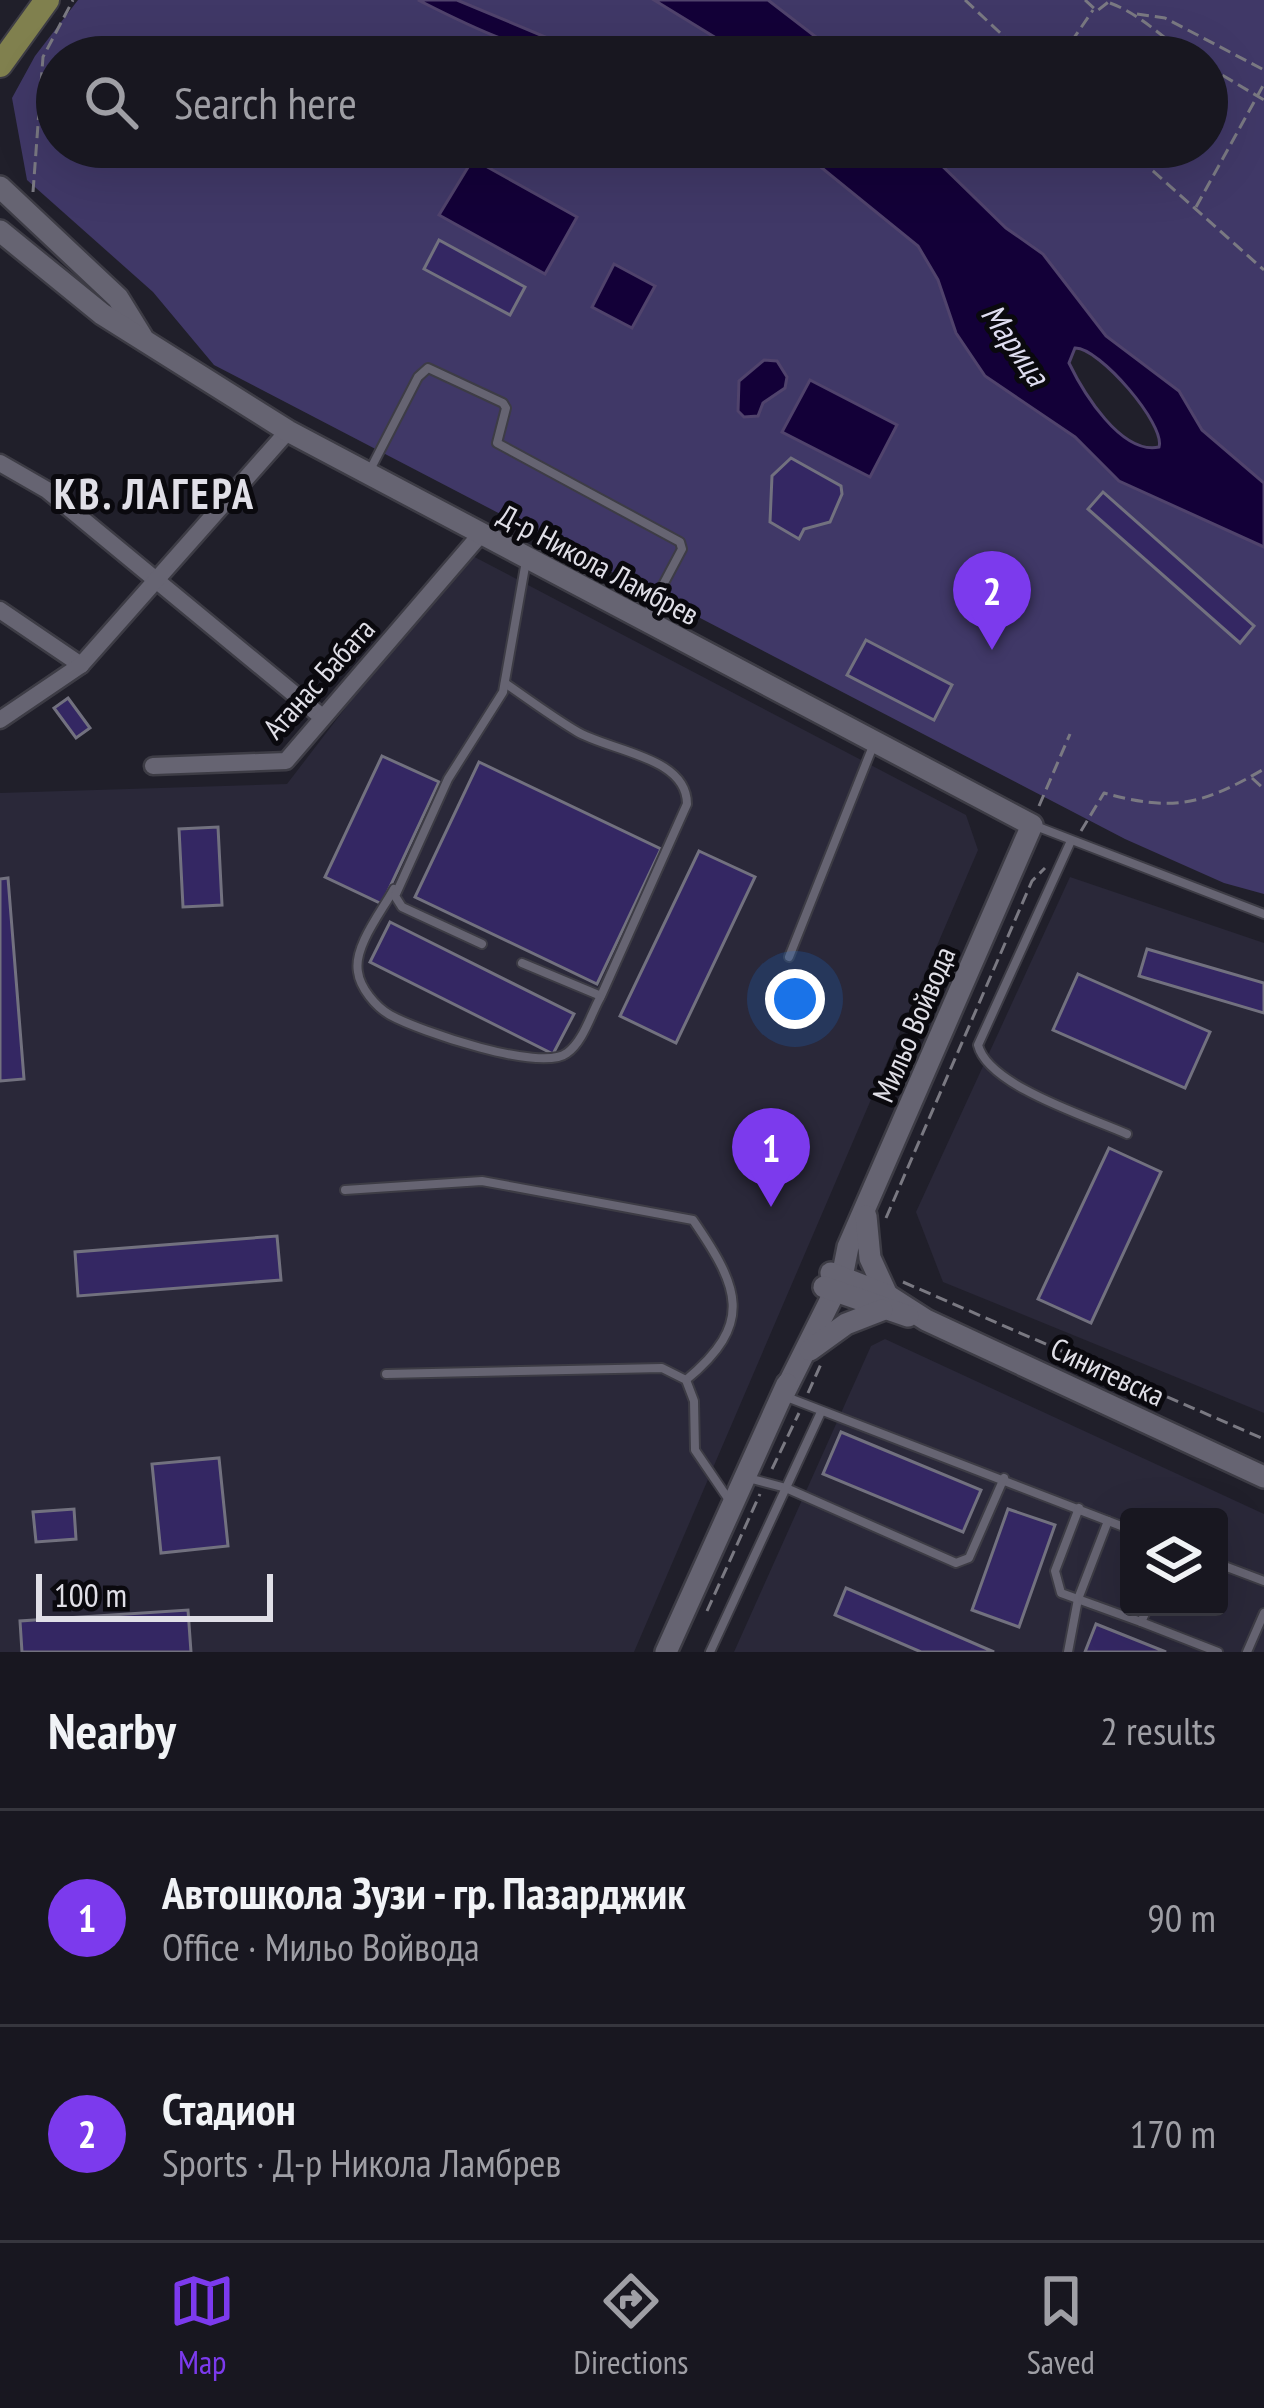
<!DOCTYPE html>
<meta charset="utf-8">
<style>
body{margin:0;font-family:"PT Sans Narrow",sans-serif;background:#25242d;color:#f1f3f6}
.controls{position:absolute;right:36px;bottom:36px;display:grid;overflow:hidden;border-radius:12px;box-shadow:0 12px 48px #0002}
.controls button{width:108px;height:108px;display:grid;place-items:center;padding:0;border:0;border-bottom:3px solid #36363e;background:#181720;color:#f1f3f6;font:60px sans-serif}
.scale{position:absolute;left:36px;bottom:30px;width:237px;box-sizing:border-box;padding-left:12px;border:6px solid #e0dfe7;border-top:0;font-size:33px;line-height:42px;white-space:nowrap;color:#e0dfe7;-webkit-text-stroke:9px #0a090e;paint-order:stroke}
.you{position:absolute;left:795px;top:999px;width:42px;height:42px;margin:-30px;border:9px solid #fff;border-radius:50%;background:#1a73e8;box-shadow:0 0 0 18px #1a73e833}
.badge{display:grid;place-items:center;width:78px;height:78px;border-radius:50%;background:#7c3aed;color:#fff;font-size:39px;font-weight:700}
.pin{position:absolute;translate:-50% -99px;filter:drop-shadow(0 3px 6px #0008)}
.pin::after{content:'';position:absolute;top:63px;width:42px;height:36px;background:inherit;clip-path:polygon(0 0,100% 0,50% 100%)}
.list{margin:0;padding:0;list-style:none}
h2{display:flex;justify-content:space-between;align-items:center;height:156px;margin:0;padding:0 48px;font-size:51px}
h2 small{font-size:39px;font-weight:400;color:#9f9fa5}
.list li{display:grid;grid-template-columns:78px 1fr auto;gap:36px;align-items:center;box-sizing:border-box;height:216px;padding:0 48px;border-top:3px solid #36363e}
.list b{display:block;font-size:45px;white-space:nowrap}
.list p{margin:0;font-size:39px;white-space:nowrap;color:#9f9fa5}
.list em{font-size:39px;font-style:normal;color:#9f9fa5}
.icon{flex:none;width:66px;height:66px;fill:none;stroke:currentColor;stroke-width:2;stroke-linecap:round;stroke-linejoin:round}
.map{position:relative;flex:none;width:1264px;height:1652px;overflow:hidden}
.search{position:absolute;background:#181720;box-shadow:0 12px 48px #0002;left:36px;right:36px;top:36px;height:132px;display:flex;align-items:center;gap:30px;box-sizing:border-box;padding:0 42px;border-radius:66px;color:#9f9fa5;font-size:45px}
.sheet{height:588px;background:#181720}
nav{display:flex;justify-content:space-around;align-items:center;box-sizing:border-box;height:168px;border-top:3px solid #36363e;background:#181720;font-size:33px;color:#9f9fa5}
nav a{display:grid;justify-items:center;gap:6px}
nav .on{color:#7c3aed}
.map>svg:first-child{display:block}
.built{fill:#2a2839;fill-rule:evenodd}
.green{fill:#403867}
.water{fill:#130038;stroke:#50436c;stroke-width:3;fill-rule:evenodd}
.building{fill:#342763;stroke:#72717f;stroke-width:3}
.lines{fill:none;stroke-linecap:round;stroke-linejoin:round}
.service-casing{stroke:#3d3c45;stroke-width:12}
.minor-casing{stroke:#3d3c45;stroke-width:21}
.tertiary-casing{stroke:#3d3c45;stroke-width:26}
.primary-casing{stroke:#3d3c45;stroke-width:28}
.path{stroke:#7a7982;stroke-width:3;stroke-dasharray:12 6;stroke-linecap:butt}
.service{stroke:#666472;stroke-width:8}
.minor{stroke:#666472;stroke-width:16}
.tertiary{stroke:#666472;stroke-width:21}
.primary{stroke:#80804e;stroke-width:24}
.labels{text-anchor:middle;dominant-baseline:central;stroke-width:10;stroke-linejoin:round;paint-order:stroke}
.street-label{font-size:30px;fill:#e0dfe7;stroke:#0a090e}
.water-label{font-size:33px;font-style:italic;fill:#dfddf0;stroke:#0a090e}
.district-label{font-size:42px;font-weight:bold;letter-spacing:3px;fill:#e0dfe7;stroke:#0a090e}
</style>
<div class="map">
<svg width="1264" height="1652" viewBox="0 0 1264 1652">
<rect width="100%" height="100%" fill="#201f2a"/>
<g class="built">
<polygon points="465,552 966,815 978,850 634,1652 0,1652 0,793 287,784"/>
<polygon points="1070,877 1264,943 1264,1413 943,1282 916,1212"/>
<path d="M885 1339 1264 1514V1652H734L871 1346ZM1129 1517H1219V1607H1129Z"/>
</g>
<g class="green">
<polygon points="78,0 418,0 481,31 563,57 57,57 57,147 796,147 918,246 938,280 956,333 985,376 1075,437 1119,481 1264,547 1264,894 1224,883 1125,839 214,365 153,292 27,180 12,98 35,56"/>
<polygon points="457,0 654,0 739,52 760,57 593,57"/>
<polygon points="768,0 1264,0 1264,483 1202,430 1179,391 1106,336 1043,254 1006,228 919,147 1207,147 1207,57 842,57"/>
</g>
<g class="water">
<path d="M418 0H457L593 57C530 57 473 28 418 0Z"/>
<polygon points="654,0 768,0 842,57 760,57 739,52"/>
<path d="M796 147H829L842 154 851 147H919L934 158 1006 228 1043 254 1106 336 1179 391 1202 430 1264 483V547L1119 481 1075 437 985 376 956 333 938 280 918 246ZM1075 348C1099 347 1166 425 1159 447 1121 455 1083 392 1069 363Z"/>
<polygon points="473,159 577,217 545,274 439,215"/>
<polygon points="614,264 655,286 632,328 592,307"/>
<polygon points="764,360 777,361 787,377 785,388 763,403 758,416 744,417 738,411 739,381"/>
<polygon points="810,380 897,425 870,477 782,432"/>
</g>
<g class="building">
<polygon points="439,240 525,287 510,315 424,269"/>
<polygon points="791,458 841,486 842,494 830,522 804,529 799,539 770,522 772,476"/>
<polygon points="1103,492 1254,626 1240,643 1088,509"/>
<polygon points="866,640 952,685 934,720 847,675"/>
<polygon points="68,698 90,728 76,738 54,708"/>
<polygon points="382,756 439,782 382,904 325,877"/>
<polygon points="479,762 661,849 597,984 415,897"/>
<polygon points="218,827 222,905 183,907 179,829"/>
<polygon points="699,851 755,877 676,1043 620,1016"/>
<polygon points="8,878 24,1079 0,1081 0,879"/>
<polygon points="390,922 574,1014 553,1054 370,962"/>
<polygon points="1147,949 1264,983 1264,1013 1139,976"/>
<polygon points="1078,974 1210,1032 1185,1088 1053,1030"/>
<polygon points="1109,1148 1161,1172 1091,1323 1038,1299"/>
<polygon points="277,1236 281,1280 78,1296 75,1252"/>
<polygon points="841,1432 981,1490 963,1532 823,1474"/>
<polygon points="219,1458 228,1546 161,1553 152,1464"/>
<polygon points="74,1509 76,1539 36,1542 33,1512"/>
<polygon points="1008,1509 1055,1525 1019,1627 972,1610"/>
<polygon points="846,1588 994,1652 921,1652 835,1615"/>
<polygon points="188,1610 191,1652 22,1652 20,1621"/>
<polygon points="1096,1624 1166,1652 1085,1652"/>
</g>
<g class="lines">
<defs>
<g id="service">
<polyline points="370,470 418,377 428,368 503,403 506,408 497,443 680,542 682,549 647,615"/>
<path d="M505 683C528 699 551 716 576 731 608 751 687 756 687 804L601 996 522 963"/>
<polyline points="1033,825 1264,914"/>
<path d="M1070 843 978 1045C988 1086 1089 1117 1127 1134"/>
<path d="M394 889C382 911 353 947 358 972 360 988 376 1007 390 1015 419 1031 541 1073 567 1053 583 1042 591 1014 600 998"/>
<polyline points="482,944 402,907 395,896 448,779 503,692 526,561"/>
<polyline points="789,957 873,746"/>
<path d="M345 1190 482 1181 693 1220C739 1287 755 1323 686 1380"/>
<polyline points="386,1374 662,1368 686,1380 694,1401 695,1450 729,1500"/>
<polyline points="784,1396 1129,1529"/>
<polyline points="748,1478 786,1488 956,1563 969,1558 1004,1478"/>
<polyline points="1079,1508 1055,1571 1061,1593 1141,1622 1148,1607"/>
<polyline points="1219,1564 1264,1581"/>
<polyline points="1141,1622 1218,1652"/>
<polyline points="710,1652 821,1412"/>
<polyline points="1068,1652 1078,1599 1108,1521"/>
<polyline points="1247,1652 1264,1613"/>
</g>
<g id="minor">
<polyline points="0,463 47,490 322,717"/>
<polyline points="0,610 81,665"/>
<polyline points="0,720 81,665 288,431"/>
<polyline points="153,766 286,761 480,535"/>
</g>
<g id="tertiary">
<polyline points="0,187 118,298 142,337"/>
<polyline points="0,231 102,314 288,431 1032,825 848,1247 842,1277 783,1395"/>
<polyline points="866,1216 870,1258 887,1295"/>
<polyline points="831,1273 887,1295 926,1320 1264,1477"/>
<polyline points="824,1287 908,1316"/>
<polyline points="810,1350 846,1324 882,1310"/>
<polyline points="666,1652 787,1384"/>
</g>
<polyline id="primary" points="0,65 47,0"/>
</defs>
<use href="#service" class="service-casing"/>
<use href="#minor" class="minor-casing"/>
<use href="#tertiary" class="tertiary-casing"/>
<use href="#primary" class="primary-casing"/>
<g class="path">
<polyline points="965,0 1026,57"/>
<polyline points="1085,0 1097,11 1111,0"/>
<path d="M1110 3C1142 15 1163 39 1192 57"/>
<polyline points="1137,14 1165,18 1264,70"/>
<polyline points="1061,57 1093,10"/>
<polyline points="1207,66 1264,100"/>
<polyline points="1126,147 1264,270"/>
<polyline points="33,192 43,57 73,0"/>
<polyline points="1196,207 1264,84"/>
<polyline points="1252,778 1264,789"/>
<polyline points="1039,806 1070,734"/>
<path d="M1081 831 1104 793C1174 812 1202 805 1264 769"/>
<polyline points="886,1218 1032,881 1045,868"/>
<polyline points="903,1282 1264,1439"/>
<polyline points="808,1393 821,1364"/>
<polyline points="772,1469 799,1413"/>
<polyline points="707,1611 760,1494"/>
</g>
<use href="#service" class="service"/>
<use href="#minor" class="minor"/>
<use href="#tertiary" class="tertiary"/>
<use href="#primary" class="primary"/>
</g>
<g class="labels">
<g class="street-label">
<text transform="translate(599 564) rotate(28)">Д-р Никола Ламбрев</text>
<text transform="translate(318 678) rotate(-48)">Атанас Бабата</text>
<text transform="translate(913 1024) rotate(-67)">Мильо Войвода</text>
<text transform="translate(1108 1371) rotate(25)">Синитевска</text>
</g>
<g class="water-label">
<text transform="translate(1016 344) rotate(55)">Марица</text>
</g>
<g class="district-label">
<text x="155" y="493">КВ. ЛАГЕРА</text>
</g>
</g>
</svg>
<div class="controls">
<button><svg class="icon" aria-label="layers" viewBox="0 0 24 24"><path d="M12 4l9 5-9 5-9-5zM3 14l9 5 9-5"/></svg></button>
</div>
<div class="scale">100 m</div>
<div class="you"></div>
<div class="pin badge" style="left:771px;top:1207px">1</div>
<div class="pin badge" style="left:992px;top:650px">2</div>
<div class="search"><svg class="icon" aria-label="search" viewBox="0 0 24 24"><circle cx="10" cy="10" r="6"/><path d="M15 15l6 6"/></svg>Search here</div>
</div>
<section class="sheet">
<h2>Nearby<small>2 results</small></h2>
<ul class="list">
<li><span class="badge">1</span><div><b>Автошкола Зузи - гр. Пазарджик</b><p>Office · Мильо Войвода</p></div><em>90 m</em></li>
<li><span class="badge">2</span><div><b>Стадион</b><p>Sports · Д-р Никола Ламбрев</p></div><em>170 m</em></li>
</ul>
</section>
<nav>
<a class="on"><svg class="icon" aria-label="map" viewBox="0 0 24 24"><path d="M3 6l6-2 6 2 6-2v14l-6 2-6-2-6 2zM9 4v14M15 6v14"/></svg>Map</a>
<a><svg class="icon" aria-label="directions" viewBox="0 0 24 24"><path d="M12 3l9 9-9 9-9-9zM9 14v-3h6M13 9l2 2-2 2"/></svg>Directions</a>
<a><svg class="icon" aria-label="saved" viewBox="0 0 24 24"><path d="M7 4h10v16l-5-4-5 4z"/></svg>Saved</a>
</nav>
